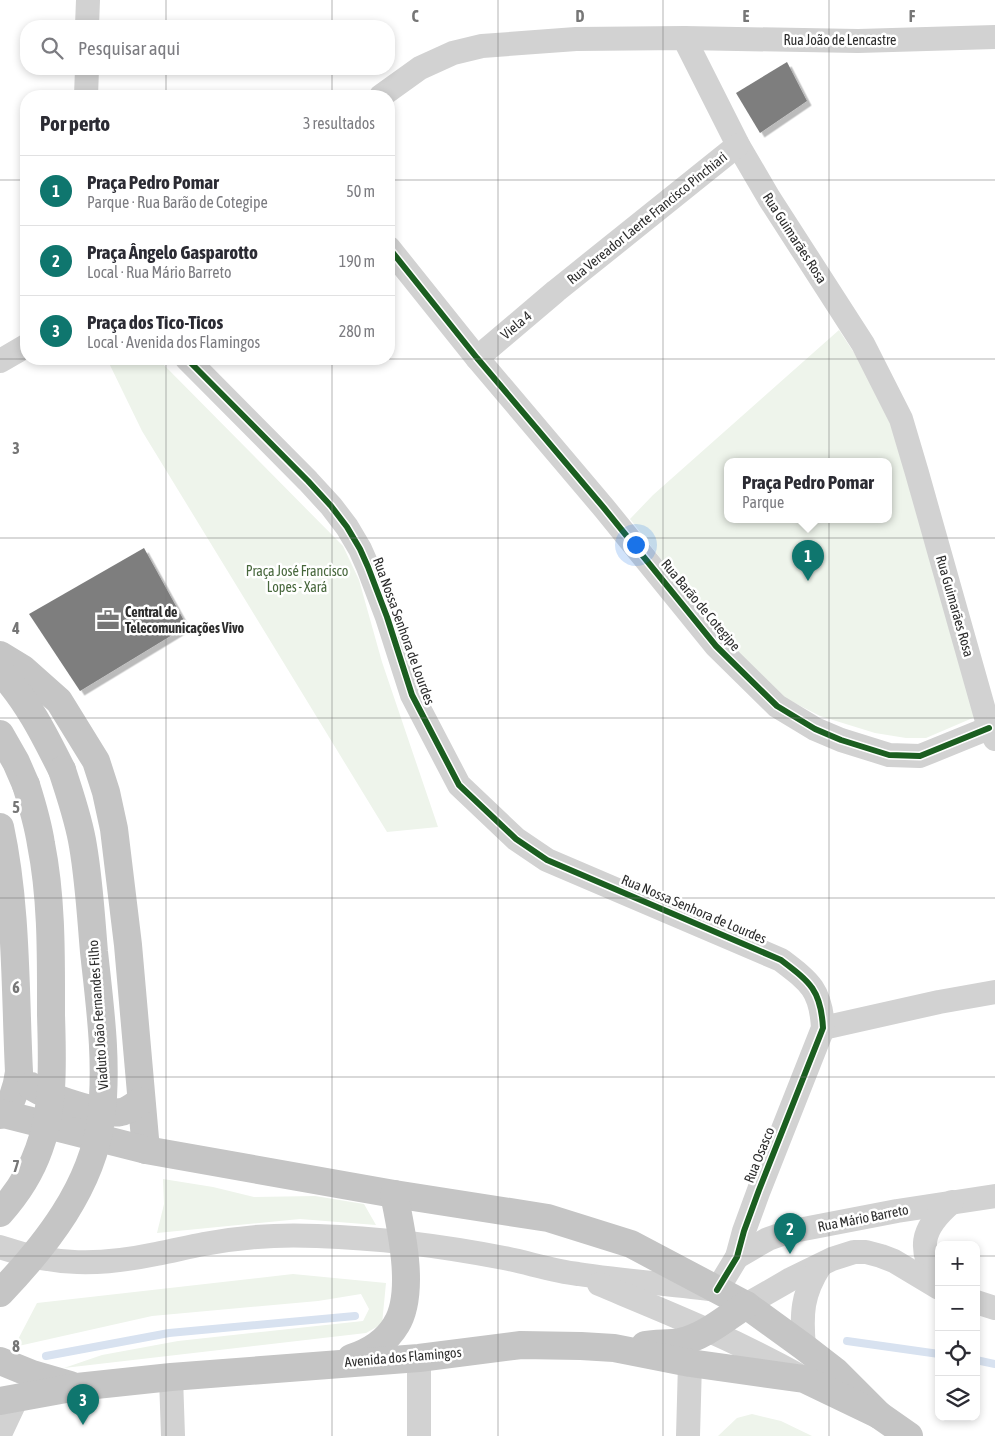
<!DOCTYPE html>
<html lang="pt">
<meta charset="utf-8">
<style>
body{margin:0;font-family:"Asap Condensed",sans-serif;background:#f7f7f7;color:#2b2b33}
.controls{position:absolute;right:15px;bottom:15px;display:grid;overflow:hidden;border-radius:10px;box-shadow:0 2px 8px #0003}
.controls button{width:45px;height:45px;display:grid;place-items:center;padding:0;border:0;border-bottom:1px solid #e1e1e2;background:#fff;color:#2b2b33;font:25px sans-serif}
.you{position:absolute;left:635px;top:544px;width:18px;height:18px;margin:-12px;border:4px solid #fff;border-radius:50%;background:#1a73e8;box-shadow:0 0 0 8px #1a73e833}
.badge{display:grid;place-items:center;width:32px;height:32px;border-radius:50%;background:#0f766e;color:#fff;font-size:16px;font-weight:700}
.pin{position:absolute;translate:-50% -41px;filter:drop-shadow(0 1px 2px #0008)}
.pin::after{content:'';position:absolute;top:26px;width:18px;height:15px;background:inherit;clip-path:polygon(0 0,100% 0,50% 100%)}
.popup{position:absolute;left:724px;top:458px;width:168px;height:65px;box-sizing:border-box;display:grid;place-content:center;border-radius:10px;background:#fff;filter:drop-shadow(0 1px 4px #0005);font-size:16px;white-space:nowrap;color:#7c7c81}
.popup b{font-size:19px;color:#2b2b33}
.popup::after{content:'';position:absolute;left:50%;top:100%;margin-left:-10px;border:10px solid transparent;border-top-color:#fff}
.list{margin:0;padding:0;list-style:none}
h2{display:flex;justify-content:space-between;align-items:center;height:65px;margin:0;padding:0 20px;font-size:21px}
h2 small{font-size:16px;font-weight:400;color:#7c7c81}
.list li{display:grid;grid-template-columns:32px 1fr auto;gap:15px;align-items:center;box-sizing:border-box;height:70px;padding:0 20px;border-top:1px solid #e1e1e2}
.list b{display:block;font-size:19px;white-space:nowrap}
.list p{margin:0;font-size:16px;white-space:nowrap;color:#7c7c81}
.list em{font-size:16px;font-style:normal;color:#7c7c81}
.icon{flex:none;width:28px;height:28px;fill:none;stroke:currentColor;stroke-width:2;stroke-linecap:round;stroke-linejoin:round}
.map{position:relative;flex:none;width:995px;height:1436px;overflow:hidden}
.search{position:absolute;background:#fff;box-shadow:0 2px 8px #0003;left:20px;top:20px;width:375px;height:55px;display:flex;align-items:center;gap:12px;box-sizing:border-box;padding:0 18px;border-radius:20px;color:#7c7c81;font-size:19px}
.panel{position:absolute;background:#fff;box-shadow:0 2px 8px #0003;left:20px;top:90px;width:375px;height:275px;border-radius:20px}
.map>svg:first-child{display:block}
.green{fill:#eef4eb;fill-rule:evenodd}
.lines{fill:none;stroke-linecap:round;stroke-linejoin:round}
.stream{stroke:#d8e2f0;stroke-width:8}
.building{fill:#7e7e7e;filter:url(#shadow)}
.minor{stroke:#d2d2d2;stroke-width:24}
.major{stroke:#c5c5c5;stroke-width:28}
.major-bridge{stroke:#c5c5c5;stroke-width:28}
.cycleway-casing{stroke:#fff;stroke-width:9}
.cycleway{stroke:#1b5e20;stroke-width:6}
.grid{fill:none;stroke:#767676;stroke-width:1;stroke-opacity:0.55}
.labels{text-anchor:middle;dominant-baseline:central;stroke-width:5;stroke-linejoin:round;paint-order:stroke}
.street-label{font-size:14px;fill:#2d2d2d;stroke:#fff}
.park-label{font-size:14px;fill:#47673c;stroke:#fff}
.poi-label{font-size:14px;font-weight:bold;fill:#2d2d2d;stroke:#fff;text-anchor:start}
.grid-label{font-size:16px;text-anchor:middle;font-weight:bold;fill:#767676;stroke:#fff;stroke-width:5;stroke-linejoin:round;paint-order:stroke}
</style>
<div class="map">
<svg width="995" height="1436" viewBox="0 0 995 1436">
<defs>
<filter id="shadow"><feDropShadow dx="4.5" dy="4.5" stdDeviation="0" flood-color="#0004"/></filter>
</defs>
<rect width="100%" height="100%" fill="#fff"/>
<g class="green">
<path d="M839 330 858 359 896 434 975 717 926 738H906L875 733 820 716 783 697 726 643 630 519 653 495ZM728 462H888V520H728Z"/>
<polygon points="107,359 158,359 343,546 359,580 382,662 438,827 387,832 142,431"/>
<polygon points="163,1179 213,1187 254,1197 315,1196 364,1204 376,1225 300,1219 157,1233 164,1204"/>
<polygon points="293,1274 386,1283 382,1324 366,1333 64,1368 102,1355 178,1341 363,1321 369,1309 361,1294 318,1301 152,1316 14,1347 37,1303"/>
<polygon points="752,1414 781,1421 812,1436 718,1436 737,1418"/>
</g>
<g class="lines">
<g class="stream">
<polyline points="847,1341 939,1354"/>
<polyline points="46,1356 169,1333 355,1316"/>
<polyline points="976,1360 995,1364"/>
</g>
</g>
<g class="building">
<polygon points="787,62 807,101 760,133 736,93"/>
<polygon points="144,548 187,626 80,691 29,614"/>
</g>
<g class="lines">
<g class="minor">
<polyline points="87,26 88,0"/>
<polyline points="684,38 738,145 769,198 863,344 901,419 917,473 989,728 995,739"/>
<polyline points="86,96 87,69"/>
<polyline points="381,96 420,68 453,53 482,46 576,39 684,38 858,41 995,37"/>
<polyline points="389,248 477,358 604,508 716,646 777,706 815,729 841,740 889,755 920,756 989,728"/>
<polyline points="477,358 556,291 738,145"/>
<polyline points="0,361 26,346"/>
<polyline points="823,1028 939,1002 995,992"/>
<path d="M0 1247C56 1266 99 1266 156 1254 172 1251 188 1247 204 1244 241 1237 279 1234 317 1236 380 1238 442 1246 504 1258 529 1263 553 1271 578 1274 624 1281 671 1284 717 1290L737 1257 744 1231 759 1190 823 1028C821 990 810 982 781 960L547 860 516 839 459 785 412 695 387 617 368 567 360 549 347 527 331 506 308 481 187 359"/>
<polyline points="737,1257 768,1239 788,1232 897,1211 995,1196"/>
<path d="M599 1284C666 1312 734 1339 798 1375"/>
<path d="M939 1285C918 1249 919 1230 952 1202"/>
<polyline points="976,1302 995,1308"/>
<polyline points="746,1305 791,1279 832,1259 854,1252 866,1252 881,1256 894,1261 939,1288"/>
<path d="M804 1347C801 1314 802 1294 820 1266"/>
<polyline points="419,1358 419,1436"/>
<polyline points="171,1377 173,1436"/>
<polyline points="0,1434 17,1398"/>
<polyline points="688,1436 690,1363"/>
</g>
<g class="major">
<polyline points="0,655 23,669 59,701 96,761 106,792 114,829 128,945 146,1150"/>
<path d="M0 671C27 700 44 734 62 770"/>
<polyline points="0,734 16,762 26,785"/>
<path d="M0 827C17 906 15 991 19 1072 17 1088 13 1099 5 1113L0 1115"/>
<path d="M31 1086C47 1097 102 1116 121 1112 128 1111 135 1105 141 1101"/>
<polyline points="0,1113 146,1150 394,1194 548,1218 631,1244 746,1305 804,1347 835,1371 879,1415"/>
<path d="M645 1345C657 1343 669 1344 680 1342 704 1337 726 1318 746 1305"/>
<path d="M351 1358C369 1352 386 1342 396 1325 416 1293 401 1229 394 1194"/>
<polyline points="0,1361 32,1374 70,1385"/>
<polyline points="0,1401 77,1387 171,1377 419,1358 521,1345 581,1346 614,1348 690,1363 804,1379 879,1415 909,1436"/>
</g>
<g class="major-bridge">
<path d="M0 1213C16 1195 31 1172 39 1149 55 1107 52 1057 51 1014 51 958 52 899 41 844 38 824 32 804 26 785"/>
<path d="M0 1293C46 1245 92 1187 101 1119 108 1064 100 1007 94 952 91 917 89 881 83 846 79 820 70 795 62 770"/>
</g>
<defs>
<g id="cycleway">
<polyline points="389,248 477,358 604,508 716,646 777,706 815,729 841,740 889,755 920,756 989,728"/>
<path d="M187 359 308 481 331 506 347 527 360 549 368 567 387 617 412 695 459 785 516 839 547 860 781 960C810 982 821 990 823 1028L759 1190 744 1231 737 1257 717 1290"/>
</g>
</defs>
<use href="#cycleway" class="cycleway-casing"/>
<use href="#cycleway" class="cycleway"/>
</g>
<path class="grid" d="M166 0V26M332 0V26M498 0V1436M663 0V1436M829 0V1436M166 69V96M332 69V96M0 180H26M389 180H995M0 359H995M166 359V1436M332 359V1436M0 538H995M0 718H995M0 898H995M0 1077H995M0 1256H939M976 1256H995"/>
<defs>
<symbol id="office-bare" viewBox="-9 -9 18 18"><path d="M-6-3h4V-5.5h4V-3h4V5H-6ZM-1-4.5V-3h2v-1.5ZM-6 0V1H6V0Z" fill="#767676" stroke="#fff" stroke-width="2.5" paint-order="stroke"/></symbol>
</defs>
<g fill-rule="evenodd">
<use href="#office-bare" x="92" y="604" width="32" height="32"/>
</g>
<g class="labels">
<g class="street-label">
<text x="840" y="40">Rua João de Lencastre</text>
<text transform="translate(647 218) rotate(-39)">Rua Vereador Laerte Francisco Pinchiari</text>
<text transform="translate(795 238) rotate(57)">Rua Guimarães Rosa</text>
<text transform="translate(516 325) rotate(-40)">Viela 4</text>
<text transform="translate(701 605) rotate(50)">Rua Barão de Cotegipe</text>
<text transform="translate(955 606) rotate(74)">Rua Guimarães Rosa</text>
<text transform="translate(404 631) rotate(70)">Rua Nossa Senhora de Lourdes</text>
<text transform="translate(694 909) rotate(23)">Rua Nossa Senhora de Lourdes</text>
<text transform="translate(98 1015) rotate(-94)">Viaduto João Fernandes Filho</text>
<text transform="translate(759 1155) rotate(-68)">Rua Osasco</text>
<text transform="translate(863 1218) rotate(-11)">Rua Mário Barreto</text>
<text transform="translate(403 1357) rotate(-5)">Avenida dos Flamingos</text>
</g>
<g class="park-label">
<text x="297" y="571">Praça José Francisco<tspan x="297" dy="16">Lopes - Xará</tspan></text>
</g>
<g class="poi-label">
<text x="125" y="612">Central de<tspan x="125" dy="16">Telecomunicações Vivo</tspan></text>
</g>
</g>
<g class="grid-label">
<text x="415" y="22">C</text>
<text x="580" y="22">D</text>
<text x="746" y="22">E</text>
<text x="912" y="22">F</text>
<text x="16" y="454">3</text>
<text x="16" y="634">4</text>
<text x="16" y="813">5</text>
<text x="16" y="993">6</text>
<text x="16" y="1172">7</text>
<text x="16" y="1352">8</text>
</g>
</svg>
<div class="controls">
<button>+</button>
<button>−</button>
<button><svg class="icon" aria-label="locate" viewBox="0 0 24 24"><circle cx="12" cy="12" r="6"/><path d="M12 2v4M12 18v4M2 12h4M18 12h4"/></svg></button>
<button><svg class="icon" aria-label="layers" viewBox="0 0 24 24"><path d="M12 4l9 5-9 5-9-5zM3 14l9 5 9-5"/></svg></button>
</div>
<div class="you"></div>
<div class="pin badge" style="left:808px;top:581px">1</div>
<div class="popup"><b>Praça Pedro Pomar</b>Parque</div>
<div class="pin badge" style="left:790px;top:1254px">2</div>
<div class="pin badge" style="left:83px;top:1425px">3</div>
<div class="search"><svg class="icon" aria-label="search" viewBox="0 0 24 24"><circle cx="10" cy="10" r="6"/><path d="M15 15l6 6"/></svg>Pesquisar aqui</div>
<section class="panel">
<h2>Por perto<small>3 resultados</small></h2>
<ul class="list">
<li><span class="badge">1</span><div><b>Praça Pedro Pomar</b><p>Parque · Rua Barão de Cotegipe</p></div><em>50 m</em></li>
<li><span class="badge">2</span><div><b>Praça Ângelo Gasparotto</b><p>Local · Rua Mário Barreto</p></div><em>190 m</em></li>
<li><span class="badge">3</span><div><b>Praça dos Tico-Ticos</b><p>Local · Avenida dos Flamingos</p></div><em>280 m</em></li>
</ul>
</section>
</div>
